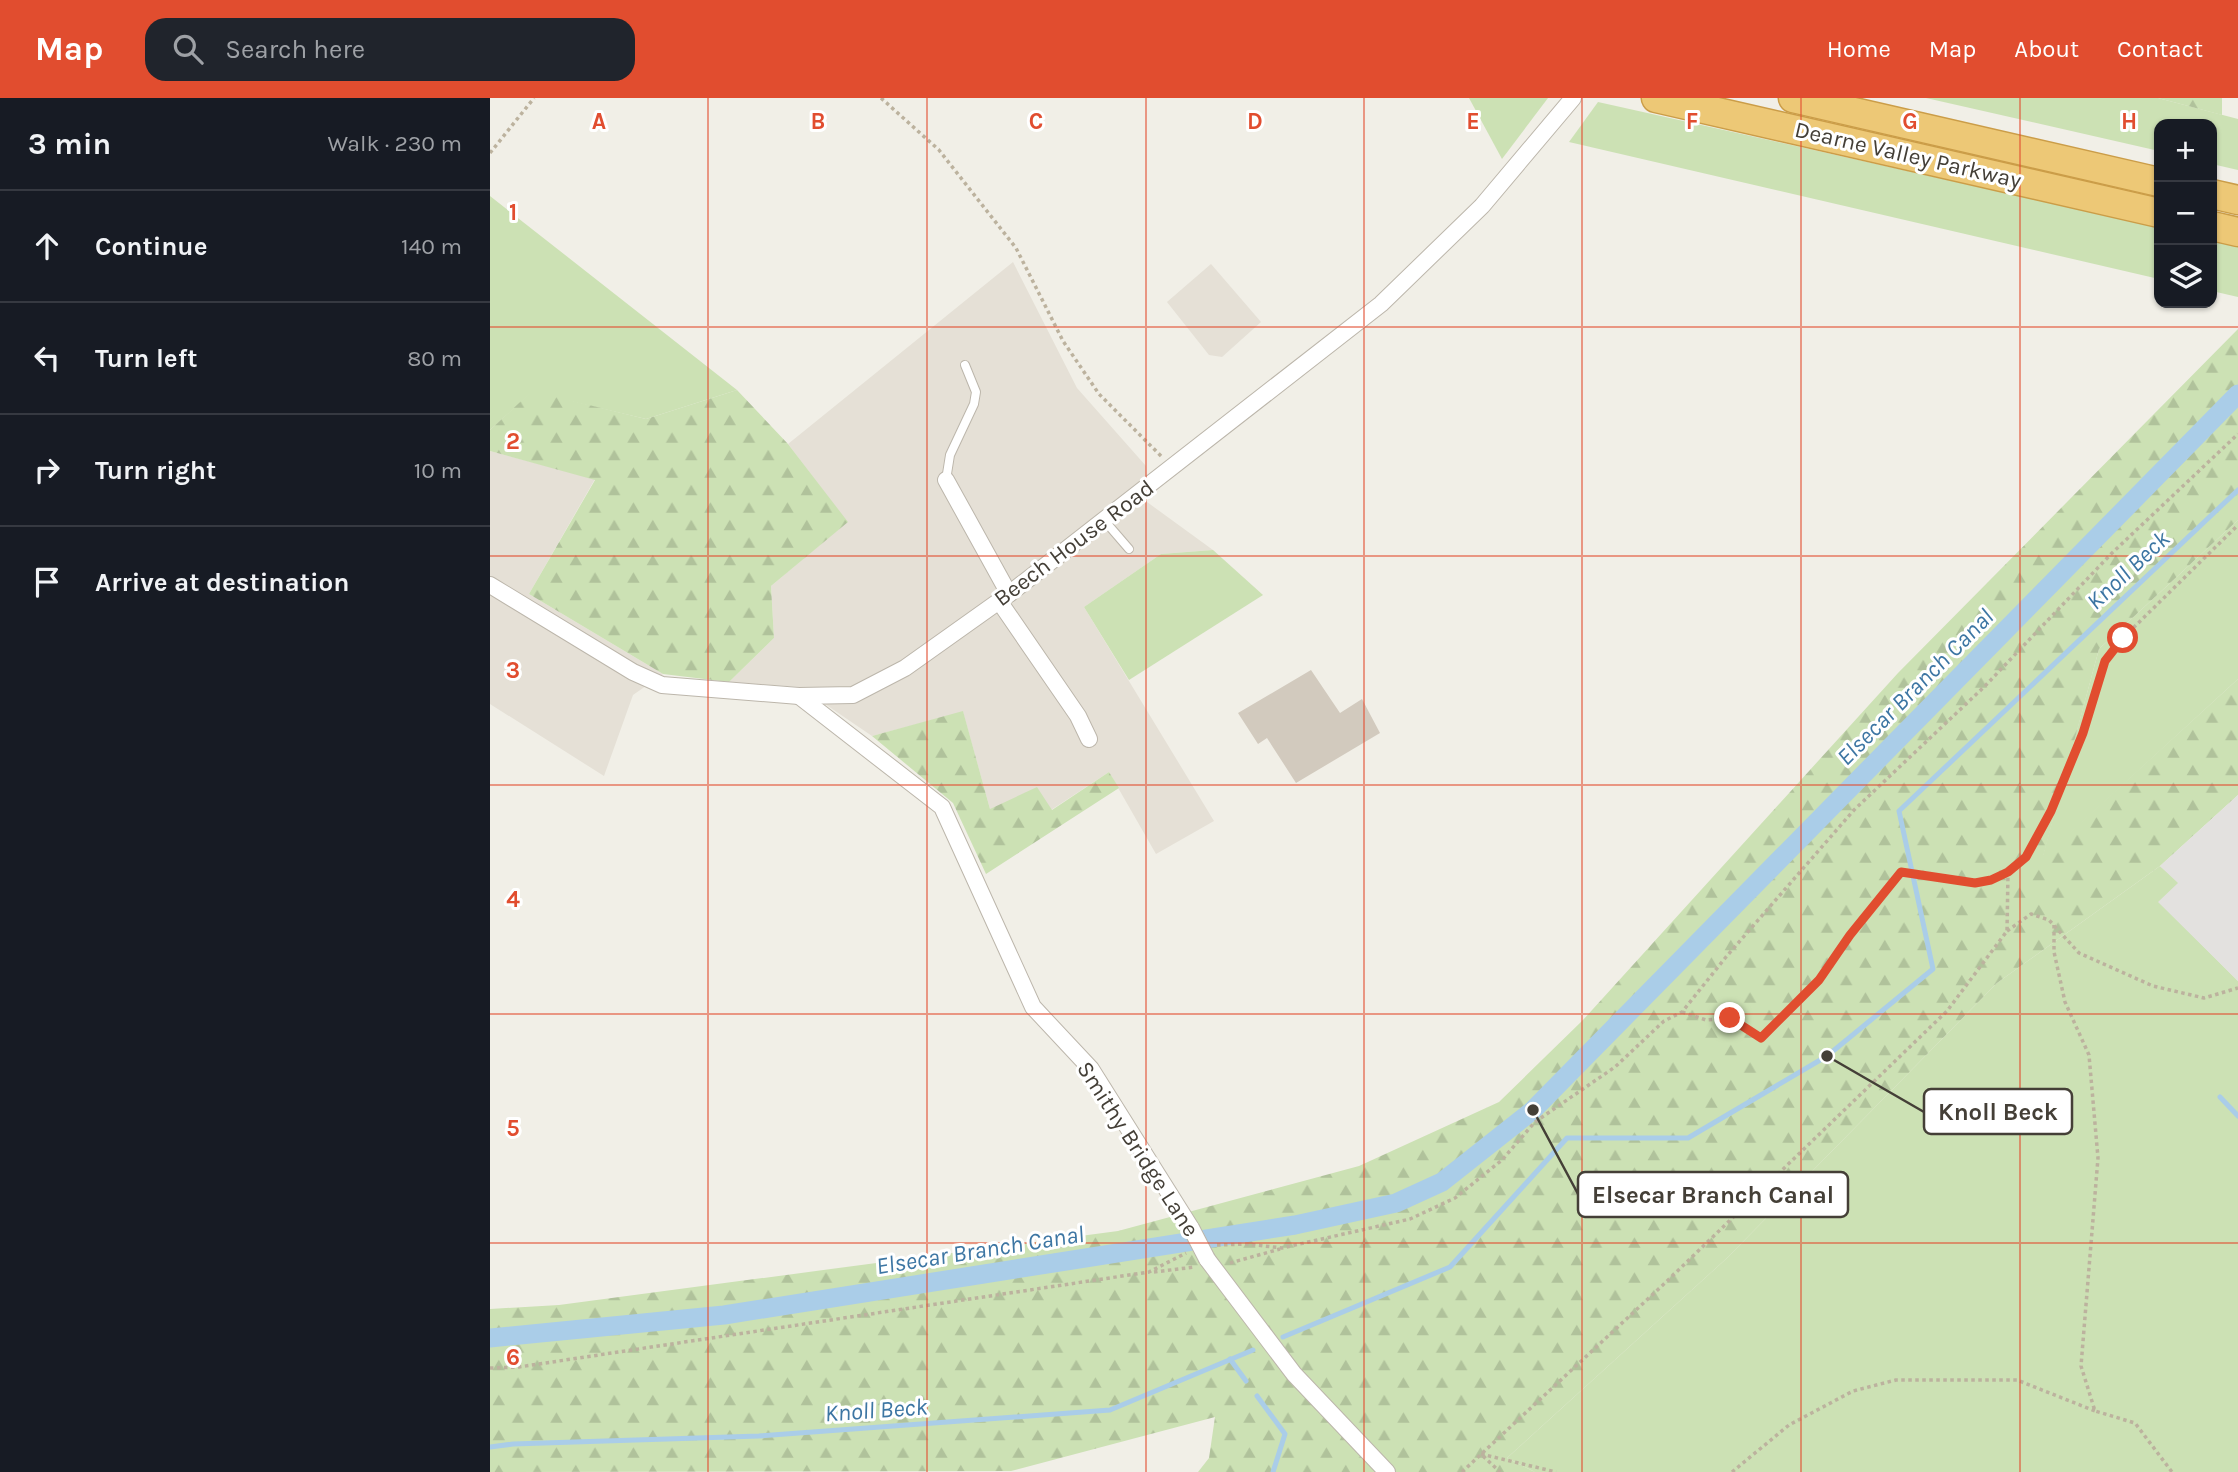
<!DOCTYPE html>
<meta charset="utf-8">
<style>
body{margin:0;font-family:Karla,sans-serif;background:#20242c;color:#f1f3f6}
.controls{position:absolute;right:21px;top:21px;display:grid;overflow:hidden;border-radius:14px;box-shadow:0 2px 5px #0004}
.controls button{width:63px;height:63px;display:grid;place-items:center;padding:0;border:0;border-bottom:2px solid #363941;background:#171b24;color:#f1f3f6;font:35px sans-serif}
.stop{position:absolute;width:21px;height:21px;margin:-16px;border:5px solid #e14d2f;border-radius:50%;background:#fff}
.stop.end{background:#e14d2f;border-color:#fff;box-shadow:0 2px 7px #0008}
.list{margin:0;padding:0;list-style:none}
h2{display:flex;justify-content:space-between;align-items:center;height:91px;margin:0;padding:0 28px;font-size:30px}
h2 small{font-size:23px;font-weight:400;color:#9ea1a6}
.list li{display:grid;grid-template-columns:46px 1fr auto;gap:21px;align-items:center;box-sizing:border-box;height:112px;padding:0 28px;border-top:2px solid #363941}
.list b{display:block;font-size:26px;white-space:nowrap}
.list em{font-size:23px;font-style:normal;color:#9ea1a6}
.icon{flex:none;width:38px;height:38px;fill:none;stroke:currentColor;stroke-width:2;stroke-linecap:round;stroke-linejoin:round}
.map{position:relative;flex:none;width:1748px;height:1374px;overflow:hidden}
header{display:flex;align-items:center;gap:42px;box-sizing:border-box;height:98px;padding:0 35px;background:#e14d2f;color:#fff}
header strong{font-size:33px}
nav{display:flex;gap:38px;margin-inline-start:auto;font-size:24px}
.search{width:490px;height:63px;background:#20242c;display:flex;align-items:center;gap:18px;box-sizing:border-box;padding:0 24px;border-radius:21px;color:#9ea1a6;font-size:26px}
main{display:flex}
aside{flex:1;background:#171b24}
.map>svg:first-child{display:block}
.residential{fill:#e5e0d6}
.grass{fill:#cce1b4}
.forest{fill:url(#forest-firs)}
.parking{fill:#e3e1df}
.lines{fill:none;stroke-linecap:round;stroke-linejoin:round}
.stream{stroke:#aacde8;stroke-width:5}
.canal{stroke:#aacde8;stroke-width:19}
.building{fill:#d2cabe}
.lane-casing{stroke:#bcb6ab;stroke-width:10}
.street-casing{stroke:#bcb6ab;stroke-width:18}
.highway-casing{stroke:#cb9d48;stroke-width:31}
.path{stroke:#bcb29e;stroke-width:3.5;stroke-dasharray:3.5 3.5;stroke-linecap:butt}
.lane{stroke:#fff;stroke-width:8}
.street{stroke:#fff;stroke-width:16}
.highway{stroke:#edc876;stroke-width:28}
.street-bridge-casing{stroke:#bcb6ab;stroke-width:18;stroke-linecap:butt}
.street-bridge{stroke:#fff;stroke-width:16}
.route{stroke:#e14d2f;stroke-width:9}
.grid{fill:none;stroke:#e14d2f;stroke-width:2;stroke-opacity:0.55}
.labels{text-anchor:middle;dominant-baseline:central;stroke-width:6;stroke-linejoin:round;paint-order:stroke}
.street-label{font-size:23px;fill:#443f37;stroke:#fff}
.water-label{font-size:24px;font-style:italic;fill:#3d76a3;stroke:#fff}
.grid-label{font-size:23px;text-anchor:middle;font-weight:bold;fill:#e14d2f;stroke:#fff;stroke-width:6;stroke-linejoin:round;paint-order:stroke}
.leader{fill:none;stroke:#443f37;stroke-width:2.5}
.callout-dot{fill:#443f37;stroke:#fff;stroke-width:2.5}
.callout{fill:#fff;stroke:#443f37;stroke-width:2.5}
.callout-label{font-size:24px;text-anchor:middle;font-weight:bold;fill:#443f37}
</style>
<header>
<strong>Map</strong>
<div class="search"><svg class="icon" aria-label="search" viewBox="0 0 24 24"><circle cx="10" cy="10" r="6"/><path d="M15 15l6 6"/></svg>Search here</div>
<nav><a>Home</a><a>Map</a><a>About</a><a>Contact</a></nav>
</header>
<main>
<aside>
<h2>3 min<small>Walk · 230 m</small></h2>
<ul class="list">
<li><svg class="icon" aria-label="ahead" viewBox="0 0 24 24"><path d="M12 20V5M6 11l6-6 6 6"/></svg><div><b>Continue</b></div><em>140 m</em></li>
<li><svg class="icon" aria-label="left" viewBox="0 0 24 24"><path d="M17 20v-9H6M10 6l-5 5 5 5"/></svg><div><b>Turn left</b></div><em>80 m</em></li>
<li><svg class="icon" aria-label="right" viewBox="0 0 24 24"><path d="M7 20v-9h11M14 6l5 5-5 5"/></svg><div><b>Turn right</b></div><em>10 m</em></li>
<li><svg class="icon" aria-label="arrive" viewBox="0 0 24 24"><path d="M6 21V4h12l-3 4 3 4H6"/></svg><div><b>Arrive at destination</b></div></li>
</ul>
</aside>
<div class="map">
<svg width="1748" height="1374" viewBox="0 0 1748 1374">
<defs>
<pattern id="forest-firs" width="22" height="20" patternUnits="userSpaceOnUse" patternTransform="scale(1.75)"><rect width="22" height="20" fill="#cce1b4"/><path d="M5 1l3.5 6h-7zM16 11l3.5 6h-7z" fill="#b0c29b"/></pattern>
</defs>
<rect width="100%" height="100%" fill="#f1efe7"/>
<g class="residential">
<polygon points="523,164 587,290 656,368 657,404 723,452 671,456 594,509 724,723 666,756 619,674 561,712 500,711 473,614 382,638 310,589 239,584 284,540 281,488 357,424 298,346"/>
<polygon points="721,166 771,224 732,259 719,257 677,204"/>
<polygon points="0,353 105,381 39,496 173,576 143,597 114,678 0,606"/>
</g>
<g class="grass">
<polygon points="979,0 1058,0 1012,61"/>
<polygon points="1436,0 1668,0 1748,21 1748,72 1722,66 1722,26 1669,26 1669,53"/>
<polygon points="1108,4 1669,129 1669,181 1079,44"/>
<polygon points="0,98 247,292 156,321 42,294 0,332"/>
<polygon points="1722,141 1748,147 1748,199 1722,193"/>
<polygon points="1748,422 1748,581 1552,761 1609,551"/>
<polygon points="723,452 773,497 639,582 594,509 671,456"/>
<polygon points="1670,768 1689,785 1669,804 1748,883 1748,1374 1045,1374 1017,1360 1237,1160 1507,885"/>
</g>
<g class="forest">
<polygon points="1668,0 1732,0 1732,17"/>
<polygon points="1748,231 1748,422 1609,551 1553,759 1748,581 1748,697 1670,768 1507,885 1237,1160 1017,1360 1045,1374 708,1374 719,1360 725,1319 521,1373 0,1374 0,1211 69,1207 628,1133 869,1068 1009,1004 1093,922 1408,575"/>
<polygon points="247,292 298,346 358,424 281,488 284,540 239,584 173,576 39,496 105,382 0,353 0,332 42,293 156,321"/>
<polygon points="473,613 500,711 547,689 562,712 619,674 629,690 496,776 463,705 382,638"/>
</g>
<polygon class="parking" points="1748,697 1748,883 1668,804 1688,785 1670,768"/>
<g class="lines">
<g class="stream">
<polyline points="1730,999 1748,1018"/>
<polyline points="793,1239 960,1169 1077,1040 1198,1040 1337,958 1443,871 1409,713 1748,392"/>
<polyline points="740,1261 756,1283"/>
<polyline points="767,1298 795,1336 783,1374"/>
<polyline points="0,1349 23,1346 269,1338 620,1312 763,1252"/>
</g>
<polyline class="canal" points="0,1240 234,1217 805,1127 906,1105 952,1084 1043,1012 1748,296"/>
</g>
<polygon class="building" points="821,572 850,615 872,601 890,635 806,685 777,640 768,646 748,615"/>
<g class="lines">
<defs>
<g id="lane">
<polyline points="456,382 460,357 484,306 486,294 475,267"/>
<polyline points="614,422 639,451"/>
</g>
<g id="street">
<polyline points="456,382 519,496"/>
<polyline points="0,487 143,574 172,587 309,598 363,597 415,570 519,496 891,206 992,108 1083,0"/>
<polyline points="509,503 588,618 599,641"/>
<polyline points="309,598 452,709 543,909 601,971 701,1130"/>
<polyline points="717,1161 804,1276 897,1374"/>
</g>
<g id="highway">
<polyline points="1166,0 1669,115"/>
<polyline points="1303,0 1669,84"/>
<polyline points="1722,96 1748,102"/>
<polyline points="1722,128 1748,134"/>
</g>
</defs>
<use href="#lane" class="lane-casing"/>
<use href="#street" class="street-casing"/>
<use href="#highway" class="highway-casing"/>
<g class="path">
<polyline points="391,0 449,52 526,150 573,243 609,296 672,359"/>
<polyline points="0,55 44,0"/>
<polyline points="1564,827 1564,854 1575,904 1599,957 1608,1060 1591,1268 1605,1313 1645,1325 1682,1374"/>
<polyline points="1517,833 1541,816 1559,822 1589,855 1663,888 1714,900 1748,890"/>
<polyline points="1192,914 1216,922 1240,920 1271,940 1329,882 1360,837 1411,774 1485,785 1501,782 1518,774 1536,759 1561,713 1593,635 1615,563 1633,540 1748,427"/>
<polyline points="727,1147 757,1146 792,1150 920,1121 965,1100 1012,1062 1045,1024 1125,969 1174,923 1192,914 1236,859 1364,712 1495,588 1621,456 1748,336"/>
<polyline points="740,1165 790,1151"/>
<polyline points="664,1174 705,1169"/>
<polyline points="0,1270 29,1269 659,1174 696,1155"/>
<polyline points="991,1356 1066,1374"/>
<polyline points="993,1358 1010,1374"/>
<polyline points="972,1374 1175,1185 1457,913 1517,833 1518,775"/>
<polyline points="1242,1374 1299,1327 1363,1293 1406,1282 1527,1282 1605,1313"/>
</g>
<use href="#lane" class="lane"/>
<use href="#street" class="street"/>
<use href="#highway" class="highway"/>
<defs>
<polyline id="street-bridge" points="701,1130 717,1161"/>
</defs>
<use href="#street-bridge" class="street-bridge-casing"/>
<use href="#street-bridge" class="street-bridge"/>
</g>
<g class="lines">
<polyline class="route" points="1240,920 1271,940 1329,882 1360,837 1411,774 1485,785 1501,782 1518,774 1536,759 1561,713 1593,635 1615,563 1633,540"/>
</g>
<path class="grid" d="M218 0V1374M437 0V1374M656 0V1374M874 0V1374M1092 0V1374M1311 0V1374M1530 0V1374M0 229H1748M0 458H1748M0 687H1748M0 916H1748M0 1145H1748"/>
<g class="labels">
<g class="street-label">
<text transform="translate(1418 57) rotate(13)">Dearne Valley Parkway</text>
<text transform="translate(584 445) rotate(-37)">Beech House Road</text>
<text transform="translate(648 1051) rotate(57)">Smithy Bridge Lane</text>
</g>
<g class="water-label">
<text transform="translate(1638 472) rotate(-43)">Knoll Beck</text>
<text transform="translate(1425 589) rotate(-45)">Elsecar Branch Canal</text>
<text transform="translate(490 1152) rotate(-9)">Elsecar Branch Canal</text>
<text transform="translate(386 1312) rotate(-4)">Knoll Beck</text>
</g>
</g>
<g class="grid-label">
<text x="109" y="31">A</text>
<text x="328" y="31">B</text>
<text x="546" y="31">C</text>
<text x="765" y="31">D</text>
<text x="983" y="31">E</text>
<text x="1202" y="31">F</text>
<text x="1420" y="31">G</text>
<text x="1639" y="31">H</text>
<text x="23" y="122">1</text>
<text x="23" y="351">2</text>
<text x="23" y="580">3</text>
<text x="23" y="809">4</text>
<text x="23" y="1038">5</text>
<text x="23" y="1267">6</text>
</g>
<path class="leader" d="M1337 958L1434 1014M1043 1012L1088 1096"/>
<g class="callout-dot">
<circle cx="1337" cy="958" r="7"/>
<circle cx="1043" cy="1012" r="7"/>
</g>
<g class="callout">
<rect x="1434" y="991" width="148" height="45" rx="7"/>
<rect x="1088" y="1074" width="270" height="45" rx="7"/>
</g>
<g class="callout-label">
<text x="1508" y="1022">Knoll Beck</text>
<text x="1223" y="1105">Elsecar Branch Canal</text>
</g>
</svg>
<div class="controls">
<button>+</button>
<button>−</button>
<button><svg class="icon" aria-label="layers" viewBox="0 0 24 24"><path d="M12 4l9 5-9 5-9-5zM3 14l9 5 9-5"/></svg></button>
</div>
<div class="stop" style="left:1633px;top:540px"></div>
<div class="stop end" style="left:1240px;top:920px"></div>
</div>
</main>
